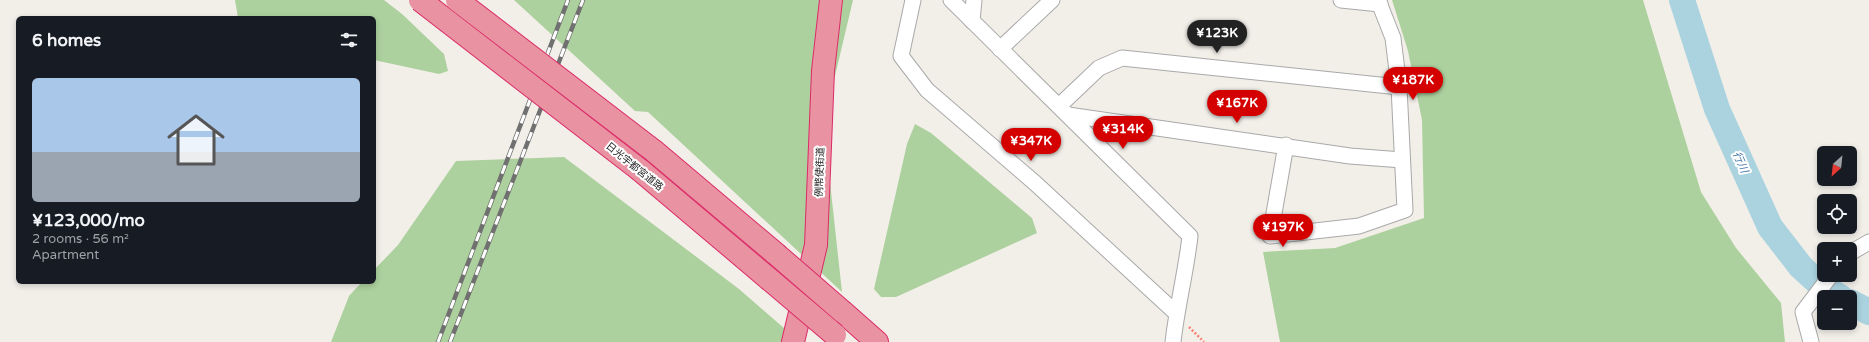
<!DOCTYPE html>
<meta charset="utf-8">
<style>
:root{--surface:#171b24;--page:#242831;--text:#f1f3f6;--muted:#9ea1a6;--accent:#d40000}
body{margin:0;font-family:"Varela Round","Noto Sans JP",sans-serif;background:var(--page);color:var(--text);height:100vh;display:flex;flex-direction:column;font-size:15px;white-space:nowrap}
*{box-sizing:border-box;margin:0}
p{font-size:13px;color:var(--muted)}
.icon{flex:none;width:22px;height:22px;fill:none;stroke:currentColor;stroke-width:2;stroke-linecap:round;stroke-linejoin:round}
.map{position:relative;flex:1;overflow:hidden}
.panel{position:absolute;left:16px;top:16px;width:360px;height:268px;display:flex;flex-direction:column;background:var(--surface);border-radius:6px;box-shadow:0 2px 6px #0003}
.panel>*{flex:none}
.needle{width:26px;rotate:207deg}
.tools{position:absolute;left:1817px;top:146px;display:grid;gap:8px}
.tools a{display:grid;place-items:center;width:40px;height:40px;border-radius:6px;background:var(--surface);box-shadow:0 2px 6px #0003;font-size:20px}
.price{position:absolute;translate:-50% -34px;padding:0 9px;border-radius:14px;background:var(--accent);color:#fff;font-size:13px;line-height:26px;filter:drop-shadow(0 1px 2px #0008)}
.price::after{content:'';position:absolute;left:50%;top:24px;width:12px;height:9px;margin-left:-6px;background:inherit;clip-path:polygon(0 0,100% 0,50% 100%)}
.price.selected{background:#222;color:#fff}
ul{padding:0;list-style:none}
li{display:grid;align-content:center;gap:8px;height:212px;padding:0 16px}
li span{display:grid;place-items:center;height:124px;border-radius:6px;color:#555}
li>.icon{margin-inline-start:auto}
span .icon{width:72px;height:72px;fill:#fffc;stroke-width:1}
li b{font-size:17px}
h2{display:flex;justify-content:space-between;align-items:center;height:48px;padding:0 16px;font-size:17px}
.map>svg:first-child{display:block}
.forest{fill:#add19e}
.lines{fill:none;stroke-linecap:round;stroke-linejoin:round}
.river{stroke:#aad3df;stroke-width:26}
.minor-casing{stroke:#a9a9a9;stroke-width:17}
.highway-casing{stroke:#dc2a67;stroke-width:24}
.path{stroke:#fa8072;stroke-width:2.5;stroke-dasharray:2 2;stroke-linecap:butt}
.minor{stroke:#fff;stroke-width:15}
.highway{stroke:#e892a2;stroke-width:22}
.rail-casing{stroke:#707070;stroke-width:4.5}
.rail{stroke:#fff;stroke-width:3;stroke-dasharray:9;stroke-linecap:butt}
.highway-bridge-casing{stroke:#dc2a67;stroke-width:24;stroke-linecap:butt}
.highway-bridge{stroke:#e892a2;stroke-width:22}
.labels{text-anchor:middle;stroke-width:4;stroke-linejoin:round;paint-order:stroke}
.street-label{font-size:10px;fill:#222;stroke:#fff}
.water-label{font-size:11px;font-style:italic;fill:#4a7aab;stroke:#fff}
</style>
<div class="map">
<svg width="1869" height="342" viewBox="0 0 1869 342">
<rect width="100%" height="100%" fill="#f2efe9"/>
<!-- forest -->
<g class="forest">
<path d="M235 0H384L402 14 444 54 448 71 439 74 374 60V18H238Z"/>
<path d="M514 0H853L830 97 821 100 842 292 648 112 635 111Z"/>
<path d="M1392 0H1643L1701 192 1736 248 1781 303 1785 342H1280L1263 252 1335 248 1424 218 1422 120 1408 51Z"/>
<path d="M915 124 931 133 1032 218 1037 233 896 297H881L874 289 907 144Z"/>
<path d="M564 157 739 289 800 342H331L349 296 362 282H374V270L398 245 456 161Z"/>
</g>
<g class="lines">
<!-- river -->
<g class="river">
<path d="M1682 0 1717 109 1770 227 1801 267 1823 287 1840 297"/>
<path d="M1850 302 1869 312"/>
</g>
<!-- minor casing -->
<g class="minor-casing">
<g id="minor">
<path d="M913 0 901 56 927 90 1035 183 1176 313"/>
<path d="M951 0 1190 236C1186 272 1177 306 1173 342"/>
<path d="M1341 0 1380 4"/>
<path d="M972 21 974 0"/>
<path d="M1000 49 1052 0"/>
<path d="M1059 106 1099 68 1122 58 1399 87"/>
<path d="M1068 115 1350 156 1402 160"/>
<path d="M1286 145 1270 236 1359 226 1405 210 1399 87 1393 38 1378 0"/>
<path d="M1850 253 1869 242"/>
<path d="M1811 342 1803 312 1831 275"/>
</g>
</g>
<!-- highway casing -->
<g class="highway-casing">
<g id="highway">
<path d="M654 151 776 254"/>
<path d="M640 170 769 279"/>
<path d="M843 312 877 342"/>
<path d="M793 342 816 245 823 71 831 0"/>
</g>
</g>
<!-- path -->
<path class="path" d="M1189 327 1204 342"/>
<!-- minor -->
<use href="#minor" class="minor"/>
<!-- highway -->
<use href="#highway" class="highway"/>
<!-- rail casing -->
<g class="rail-casing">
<g id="rail">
<path d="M438 342 568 0"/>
<path d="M450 342 583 0"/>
</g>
</g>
<!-- rail -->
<use href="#rail" class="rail"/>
<!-- highway-bridge casing -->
<g class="highway-bridge-casing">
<g id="highway-bridge">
<path d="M420 0 640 170"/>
<path d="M457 0 654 151"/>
<path d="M776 254 843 312"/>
<path d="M769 279 835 335"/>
</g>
</g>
<!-- highway-bridge -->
<use href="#highway-bridge" class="highway-bridge"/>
</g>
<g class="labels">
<!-- street labels -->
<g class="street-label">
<text transform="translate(635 166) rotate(39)" y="4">日光宇都宮道路</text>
<text transform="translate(819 172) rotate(-88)" y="4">例幣使街道</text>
</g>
<!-- water labels -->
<g class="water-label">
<text transform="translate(1741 162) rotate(66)" y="4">行川</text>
</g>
</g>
</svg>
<div class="tools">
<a><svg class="needle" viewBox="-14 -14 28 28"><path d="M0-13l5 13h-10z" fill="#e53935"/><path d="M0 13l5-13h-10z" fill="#9ea1a6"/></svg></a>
<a><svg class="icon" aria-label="locate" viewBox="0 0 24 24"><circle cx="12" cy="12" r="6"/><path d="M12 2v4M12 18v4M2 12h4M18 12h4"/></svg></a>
<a>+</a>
<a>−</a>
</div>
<b class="price selected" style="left:1217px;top:54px">¥123K</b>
<b class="price" style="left:1413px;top:101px">¥187K</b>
<b class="price" style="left:1237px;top:124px">¥167K</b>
<b class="price" style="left:1123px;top:150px">¥314K</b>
<b class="price" style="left:1031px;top:162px">¥347K</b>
<b class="price" style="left:1283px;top:248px">¥197K</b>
<section class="panel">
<h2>6 homes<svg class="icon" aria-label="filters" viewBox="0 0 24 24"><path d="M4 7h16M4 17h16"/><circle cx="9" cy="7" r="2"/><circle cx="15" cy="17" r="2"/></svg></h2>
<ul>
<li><span style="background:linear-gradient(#a9c7e8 60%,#9aa5b1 0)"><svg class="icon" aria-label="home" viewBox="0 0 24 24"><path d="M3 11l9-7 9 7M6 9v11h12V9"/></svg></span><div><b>¥123,000/mo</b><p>2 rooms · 56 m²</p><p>Apartment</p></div></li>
</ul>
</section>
</div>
